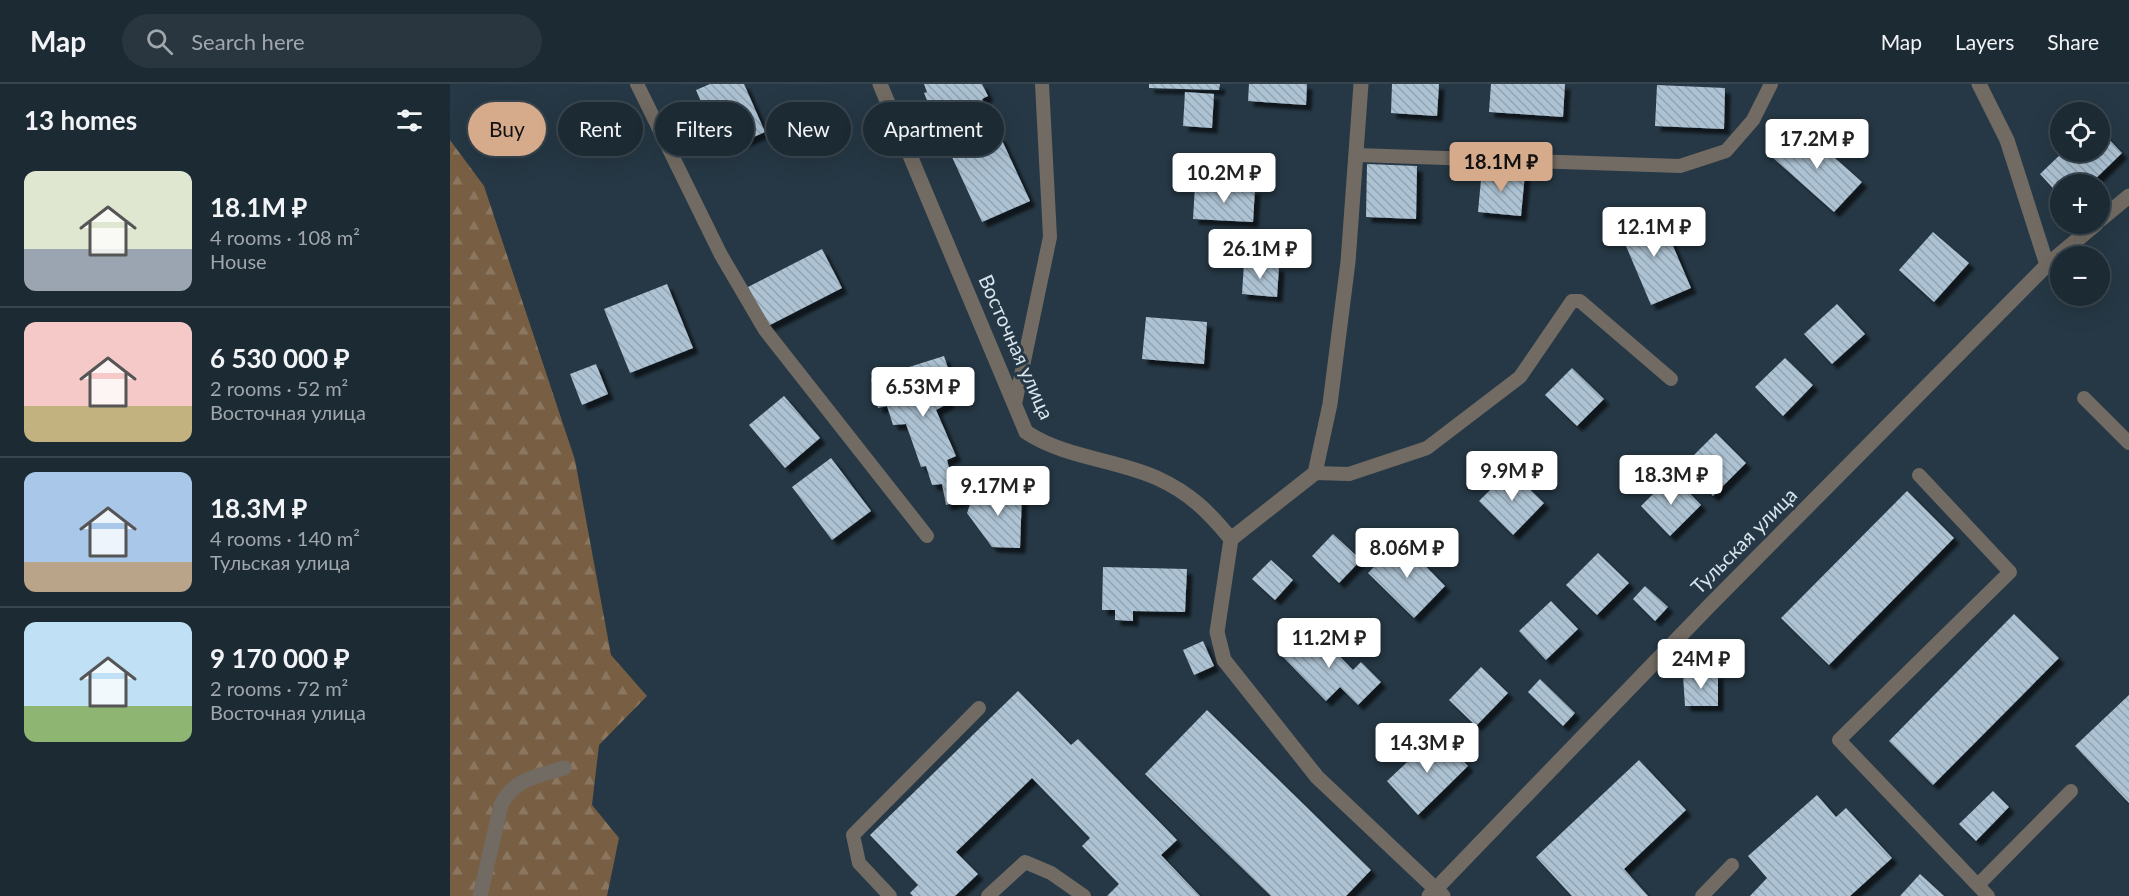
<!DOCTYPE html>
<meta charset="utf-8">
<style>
:root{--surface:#1c2a34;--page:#293640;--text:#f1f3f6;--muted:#a0a7ac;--line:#3a464f;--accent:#d6ab8b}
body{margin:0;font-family:Lato,sans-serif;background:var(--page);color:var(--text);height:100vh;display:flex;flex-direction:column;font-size:22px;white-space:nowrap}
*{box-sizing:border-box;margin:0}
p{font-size:20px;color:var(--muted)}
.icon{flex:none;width:33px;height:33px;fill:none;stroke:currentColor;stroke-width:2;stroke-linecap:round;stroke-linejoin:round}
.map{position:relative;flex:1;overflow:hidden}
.drawer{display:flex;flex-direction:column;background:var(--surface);width:450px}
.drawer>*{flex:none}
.top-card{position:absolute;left:18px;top:18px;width:570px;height:54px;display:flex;gap:12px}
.fabs{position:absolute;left:1600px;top:18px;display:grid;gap:12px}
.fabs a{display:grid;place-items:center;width:60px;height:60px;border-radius:50%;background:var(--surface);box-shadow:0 6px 24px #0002,0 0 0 2px var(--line);font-size:30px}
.price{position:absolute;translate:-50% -51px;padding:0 14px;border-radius:6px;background:#fff;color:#222;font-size:20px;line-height:39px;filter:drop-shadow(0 2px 3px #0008)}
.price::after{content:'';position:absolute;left:50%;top:36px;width:18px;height:14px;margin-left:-9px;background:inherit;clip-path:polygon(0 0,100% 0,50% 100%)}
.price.selected{background:var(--accent);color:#111}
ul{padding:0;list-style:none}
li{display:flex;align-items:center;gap:18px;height:150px;padding:0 24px}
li+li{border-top:2px solid var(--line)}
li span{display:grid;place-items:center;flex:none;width:168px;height:120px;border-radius:12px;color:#555}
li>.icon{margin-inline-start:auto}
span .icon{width:72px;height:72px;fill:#fffc;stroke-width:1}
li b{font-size:26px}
h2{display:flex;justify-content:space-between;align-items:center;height:72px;padding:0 24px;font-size:26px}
.chip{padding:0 21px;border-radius:27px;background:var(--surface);box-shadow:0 6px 24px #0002,0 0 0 2px var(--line);font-size:21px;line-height:54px}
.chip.selected{background:var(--accent);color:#111}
header{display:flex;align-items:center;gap:36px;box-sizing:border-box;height:84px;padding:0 30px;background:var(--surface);border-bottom:2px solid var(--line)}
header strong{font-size:28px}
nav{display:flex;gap:33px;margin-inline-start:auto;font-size:21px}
.search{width:420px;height:54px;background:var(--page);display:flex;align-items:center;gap:15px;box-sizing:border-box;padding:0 21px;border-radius:33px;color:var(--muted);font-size:22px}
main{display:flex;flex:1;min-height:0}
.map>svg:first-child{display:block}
.forest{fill:url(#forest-firs)}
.building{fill:url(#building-back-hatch);filter:url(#shadow)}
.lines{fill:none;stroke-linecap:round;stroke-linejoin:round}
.lane{stroke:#726b63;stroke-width:14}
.street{stroke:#726b63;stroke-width:15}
.labels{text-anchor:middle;stroke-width:6;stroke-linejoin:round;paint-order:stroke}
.street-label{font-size:20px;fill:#d9e5ed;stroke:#263845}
</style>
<header>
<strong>Map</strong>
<div class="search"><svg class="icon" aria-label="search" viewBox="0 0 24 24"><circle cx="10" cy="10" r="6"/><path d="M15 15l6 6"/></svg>Search here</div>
<nav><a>Map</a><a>Layers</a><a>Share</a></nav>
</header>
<main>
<section class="drawer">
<h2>13 homes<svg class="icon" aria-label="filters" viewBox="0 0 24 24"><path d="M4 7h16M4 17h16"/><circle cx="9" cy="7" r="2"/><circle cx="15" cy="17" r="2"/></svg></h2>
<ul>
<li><span style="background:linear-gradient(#dfe7d0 65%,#9aa5b1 0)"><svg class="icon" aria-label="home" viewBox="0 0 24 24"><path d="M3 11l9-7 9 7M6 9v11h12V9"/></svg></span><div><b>18.1M ₽</b><p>4 rooms · 108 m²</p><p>House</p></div></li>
<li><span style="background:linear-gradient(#f6c9c9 70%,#c2b280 0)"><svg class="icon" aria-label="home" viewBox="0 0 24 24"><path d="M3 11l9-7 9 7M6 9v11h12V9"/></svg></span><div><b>6 530 000 ₽</b><p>2 rooms · 52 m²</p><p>Восточная улица</p></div></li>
<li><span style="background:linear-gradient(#a9c7e8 75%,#b9a48a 0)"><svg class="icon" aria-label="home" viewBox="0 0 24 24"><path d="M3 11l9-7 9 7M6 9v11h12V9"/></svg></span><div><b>18.3M ₽</b><p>4 rooms · 140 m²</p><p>Тульская улица</p></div></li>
<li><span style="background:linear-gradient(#bfe0f5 70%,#8fb573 0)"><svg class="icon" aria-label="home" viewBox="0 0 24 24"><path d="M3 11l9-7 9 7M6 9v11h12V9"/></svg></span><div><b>9 170 000 ₽</b><p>2 rooms · 72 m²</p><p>Восточная улица</p></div></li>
</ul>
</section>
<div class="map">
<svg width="1679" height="812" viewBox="0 0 1679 812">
<defs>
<pattern id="forest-firs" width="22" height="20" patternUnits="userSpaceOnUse" patternTransform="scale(1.5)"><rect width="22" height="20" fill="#785f44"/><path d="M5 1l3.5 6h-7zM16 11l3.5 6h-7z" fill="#8b765f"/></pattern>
<pattern id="building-back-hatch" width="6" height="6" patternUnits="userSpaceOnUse" patternTransform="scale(1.5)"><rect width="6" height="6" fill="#adc3d4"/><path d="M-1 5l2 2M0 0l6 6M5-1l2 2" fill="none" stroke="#92a4b1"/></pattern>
<filter id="shadow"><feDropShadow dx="5.5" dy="5.5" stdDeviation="1.5" flood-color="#0009"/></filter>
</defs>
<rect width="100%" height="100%" fill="#263845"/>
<!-- forest -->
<path class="forest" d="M0 56 34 102 125 376 161 571 197 612 149 661 142 721 169 754 157 812H0Z"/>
<!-- building -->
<g class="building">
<path d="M260 0H294L315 48 272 67 246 6Z"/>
<path d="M474 0H532L538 12 532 15 536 24 528 27 531 36 498 48 488 33 485 35 474 9 477 8Z"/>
<path d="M699 0H770L769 6 699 4Z"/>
<path d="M799 0H857L856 21 798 17Z"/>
<path d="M942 0H989L987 32 941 29Z"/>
<path d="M1041 0H1115L1113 33 1039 28Z"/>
<path d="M1207 1 1275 4 1274 45 1205 42Z"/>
<path d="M735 8 764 10 762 44 733 42Z"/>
<path d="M1626 21 1633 28H1619Z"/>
<path d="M1611 36V62L1598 48Z"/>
<path d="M1350 43 1412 98 1384 128 1322 73Z"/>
<path d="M1650 46 1672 69 1640 100H1611V113L1590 90 1613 68H1650Z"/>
<path d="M550 52 580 117 532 138 502 73Z"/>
<path d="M917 80 967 82 966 135 916 133Z"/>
<path d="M1032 85 1075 89 1071 132 1028 128Z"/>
<path d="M745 102 805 105 803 138 743 135Z"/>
<path d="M1208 127 1241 204 1201 221 1168 143Z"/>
<path d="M1483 148 1519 179 1484 218 1449 186Z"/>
<path d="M372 165 392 204 318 242 298 203Z"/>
<path d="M794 179 829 182 827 213 792 210Z"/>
<path d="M217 200 243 264 180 289 154 225Z"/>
<path d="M1387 220 1415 250 1382 280 1354 250Z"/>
<path d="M696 233 757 238 754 280 692 275Z"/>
<path d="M494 272 502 296 491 302 499 319 486 326 506 372 497 376 502 395 510 393 517 415 496 421 492 400 482 401 476 382 471 383 456 340 443 341 437 322 428 324 421 295Z"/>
<path d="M1335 274 1363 301 1333 332 1305 303Z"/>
<path d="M146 280 158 310 132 321 120 290Z"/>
<path d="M1122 284 1154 315 1127 342 1095 311Z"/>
<path d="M334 312 370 354 335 384 299 341Z"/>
<path d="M1266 349 1296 379 1263 412 1233 382Z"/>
<path d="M381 374 421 427 382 456 342 403Z"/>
<path d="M1060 386 1094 419 1063 451 1029 417Z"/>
<path d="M1222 391 1251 421 1220 452 1191 422Z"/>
<path d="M525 407 572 409 570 464 542 463 517 429Z"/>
<path d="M1457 407 1504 454 1379 581 1331 534Z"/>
<path d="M883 450 911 476 889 499 862 472Z"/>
<path d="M925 456 934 464 921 478 912 469Z"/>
<path d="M950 456 995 502 964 534 918 489Z"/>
<path d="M1148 469 1179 499 1147 531 1116 501Z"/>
<path d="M821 476 843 496 825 516 802 495Z"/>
<path d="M653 483 737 485 735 528 683 527V537L665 536V526H652Z"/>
<path d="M1195 502 1218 523 1205 537 1183 515Z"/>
<path d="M1101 517 1128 545 1096 576 1069 547Z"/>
<path d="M1564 530 1609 574 1483 701 1439 657Z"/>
<path d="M860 542 903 586 911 578 931 598 908 621 890 603 876 617 832 572Z"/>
<path d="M753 557 764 582 744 591 733 566Z"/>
<path d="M1031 583 1058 609 1026 642 999 616Z"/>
<path d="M1268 589V622H1235L1233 591Z"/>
<path d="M1090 595 1125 629 1113 642 1078 608Z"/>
<path d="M568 607 621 661 628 655 727 756 711 771 750 812H657L669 800 632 762 640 754 582 694 506 768 528 790 505 812H463L460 809 468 801 420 751Z"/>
<path d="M1679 611V719L1625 662Z"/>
<path d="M757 626 921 786 896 812H821L695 690Z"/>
<path d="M987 650 1018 682 968 731 937 697Z"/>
<path d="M1189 676 1236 726 1174 785 1198 812H1122L1086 773Z"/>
<path d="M1543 707 1559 723 1526 757 1509 740Z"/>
<path d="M1367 711 1386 733 1396 724 1442 774 1400 812H1300L1317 794 1298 772Z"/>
<path d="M1470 790 1494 812H1450Z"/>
</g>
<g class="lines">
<!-- lane -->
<g class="lane">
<path d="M187 0 271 171 315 246 477 452"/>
<path d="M907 71 1230 82 1276 67 1303 36 1321 0"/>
<path d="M1634 314 1679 359"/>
<path d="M565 320 600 153 592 0"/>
<path d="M865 389 899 390 977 364 1070 293 1122 217H1130L1221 295"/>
<path d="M1469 391 1560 488 1389 656 1538 812"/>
<path d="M1528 801 1621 707"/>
<path d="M440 812 409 779 403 751 529 624"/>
<path d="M538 812 575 778 601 789 634 812"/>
<path d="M1252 812 1282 781"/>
</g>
<!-- street -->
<g class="street">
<path d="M430 0 576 348C615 374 665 375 707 394 740 409 759 428 781 455L767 548 774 576 867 693 993 812"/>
<path d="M1529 0 1557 56 1597 181"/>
<path d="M1650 136 1679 112"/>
<path d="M781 455 865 389 880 320 898 178 911 0"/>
<path d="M30 812 51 721C63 695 88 692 114 684"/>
<path d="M979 812 1261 520 1597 181 1646 140"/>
</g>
</g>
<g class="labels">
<!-- street labels -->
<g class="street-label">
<text transform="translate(566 263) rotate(66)" y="7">Восточная улица</text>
<text transform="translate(1294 457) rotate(-45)" y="7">Тульская улица</text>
</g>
</g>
</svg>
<div class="fabs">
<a><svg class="icon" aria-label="locate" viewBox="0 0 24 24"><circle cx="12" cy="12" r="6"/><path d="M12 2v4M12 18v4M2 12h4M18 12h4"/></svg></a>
<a>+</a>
<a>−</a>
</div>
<b class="price" style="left:1367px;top:86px">17.2M ₽</b>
<b class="price selected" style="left:1051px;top:109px">18.1M ₽</b>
<b class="price" style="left:774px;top:120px">10.2M ₽</b>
<b class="price" style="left:1204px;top:174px">12.1M ₽</b>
<b class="price" style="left:810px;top:196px">26.1M ₽</b>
<b class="price" style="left:473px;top:334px">6.53M ₽</b>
<b class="price" style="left:1062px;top:418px">9.9M ₽</b>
<b class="price" style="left:1221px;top:422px">18.3M ₽</b>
<b class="price" style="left:548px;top:433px">9.17M ₽</b>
<b class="price" style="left:957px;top:495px">8.06M ₽</b>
<b class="price" style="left:879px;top:585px">11.2M ₽</b>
<b class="price" style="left:1251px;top:606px">24M ₽</b>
<b class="price" style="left:977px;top:690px">14.3M ₽</b>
<div class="top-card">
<a class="chip selected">Buy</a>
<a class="chip">Rent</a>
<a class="chip">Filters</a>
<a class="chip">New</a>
<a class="chip">Apartment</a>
</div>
</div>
</main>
